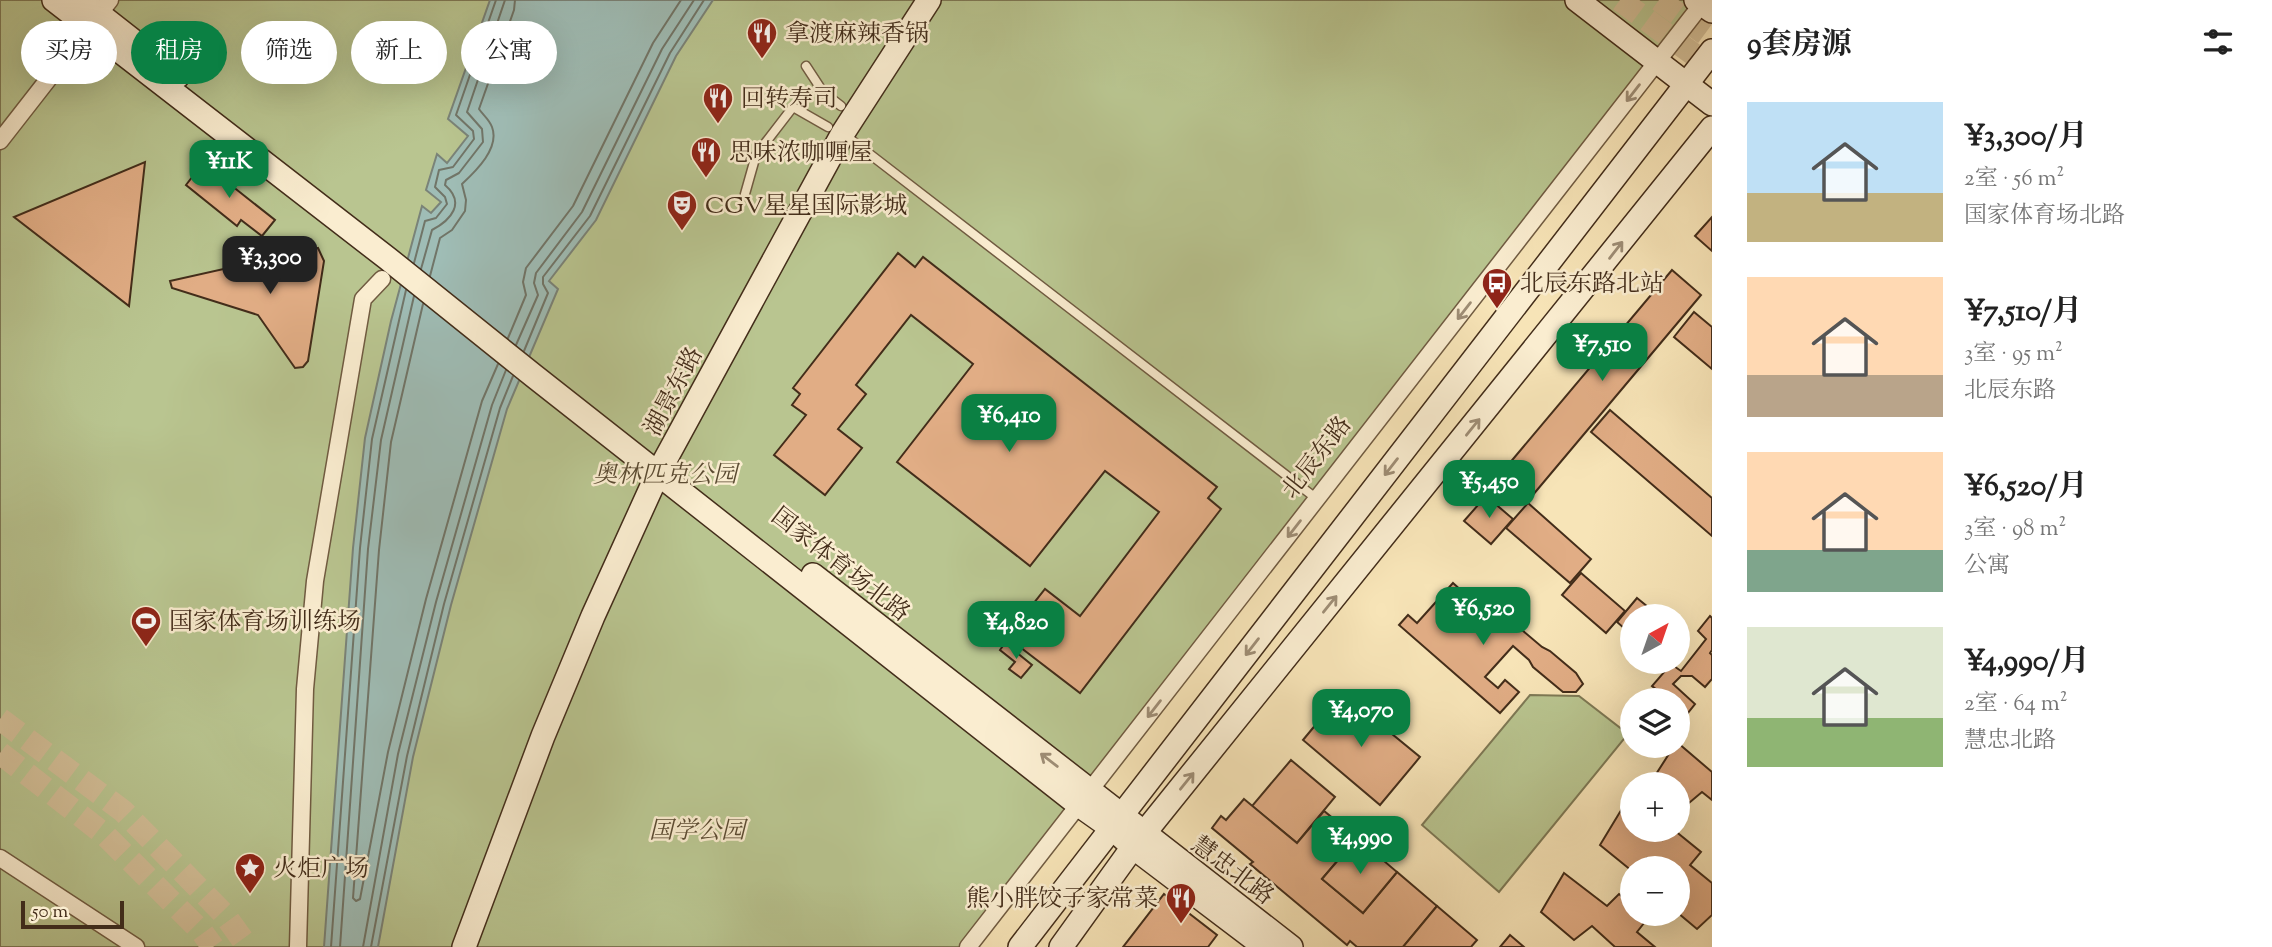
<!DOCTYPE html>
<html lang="zh">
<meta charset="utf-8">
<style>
:root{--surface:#fff;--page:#f6f6f6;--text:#222;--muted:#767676;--accent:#0b8043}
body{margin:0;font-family:"Sorts Mill Goudy","Noto Serif SC",serif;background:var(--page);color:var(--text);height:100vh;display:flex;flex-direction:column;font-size:26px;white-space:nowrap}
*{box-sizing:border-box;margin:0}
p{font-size:23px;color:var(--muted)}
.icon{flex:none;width:38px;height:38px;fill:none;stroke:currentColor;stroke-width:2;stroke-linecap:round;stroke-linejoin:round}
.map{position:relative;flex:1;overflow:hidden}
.details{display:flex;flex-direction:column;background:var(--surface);width:560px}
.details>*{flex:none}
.hud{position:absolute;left:21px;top:21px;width:665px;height:63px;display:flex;gap:14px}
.needle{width:46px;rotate:40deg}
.fabs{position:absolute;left:1620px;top:604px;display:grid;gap:14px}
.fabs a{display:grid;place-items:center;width:70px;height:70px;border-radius:50%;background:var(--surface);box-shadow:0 7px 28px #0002;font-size:35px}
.scale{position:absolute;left:21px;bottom:18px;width:103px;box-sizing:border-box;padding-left:7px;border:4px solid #432d1a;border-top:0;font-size:19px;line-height:24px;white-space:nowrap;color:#432d1a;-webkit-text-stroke:5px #faedd0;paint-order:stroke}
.price{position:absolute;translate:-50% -60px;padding:0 16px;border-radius:14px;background:var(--accent);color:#fff;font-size:23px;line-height:46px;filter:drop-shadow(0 2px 4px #0008)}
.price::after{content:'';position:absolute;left:50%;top:42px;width:21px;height:16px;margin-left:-10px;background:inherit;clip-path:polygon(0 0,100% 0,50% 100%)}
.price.active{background:#222;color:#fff}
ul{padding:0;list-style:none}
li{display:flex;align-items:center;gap:21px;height:175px;padding:0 35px}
li span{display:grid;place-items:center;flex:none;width:196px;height:140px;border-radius:0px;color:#555}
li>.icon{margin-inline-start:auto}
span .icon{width:84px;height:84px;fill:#fffc;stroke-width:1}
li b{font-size:30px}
h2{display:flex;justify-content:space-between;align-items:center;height:84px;padding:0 35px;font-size:30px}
.pill{padding:0 24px;border-radius:32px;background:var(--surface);box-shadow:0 7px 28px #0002;font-size:24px;line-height:63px}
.pill.active{background:var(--accent);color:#fff}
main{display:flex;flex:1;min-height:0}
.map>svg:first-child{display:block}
.green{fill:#b9c590;stroke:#7e7955;stroke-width:2}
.water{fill:#9fbdb6;stroke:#7a8378;stroke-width:2}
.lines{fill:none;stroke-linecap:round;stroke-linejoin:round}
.shore{stroke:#717568;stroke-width:2}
.building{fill:#e1ad85;stroke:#432d1a;stroke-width:2}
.secondary-tunnel{stroke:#d3bf98;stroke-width:23;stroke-dasharray:23 11;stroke-linecap:butt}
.lane-casing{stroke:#705b41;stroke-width:11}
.street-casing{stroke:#705b41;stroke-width:19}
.secondary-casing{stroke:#432d1a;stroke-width:26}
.lane{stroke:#faedd0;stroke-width:8}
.street{stroke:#faedd0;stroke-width:16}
.secondary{stroke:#faedd0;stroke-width:23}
.oneway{stroke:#9e8d75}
.labels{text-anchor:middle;stroke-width:5;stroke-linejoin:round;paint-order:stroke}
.poi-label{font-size:24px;fill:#432d1a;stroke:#faedd0;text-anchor:start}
.street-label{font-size:24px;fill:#432d1a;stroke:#faedd0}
.park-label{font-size:24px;font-style:italic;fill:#5b4b32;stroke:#faedd0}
</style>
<main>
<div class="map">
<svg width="1712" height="947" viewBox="0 0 1712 947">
<rect width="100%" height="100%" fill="#f7e4b7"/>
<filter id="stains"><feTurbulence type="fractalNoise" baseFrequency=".00286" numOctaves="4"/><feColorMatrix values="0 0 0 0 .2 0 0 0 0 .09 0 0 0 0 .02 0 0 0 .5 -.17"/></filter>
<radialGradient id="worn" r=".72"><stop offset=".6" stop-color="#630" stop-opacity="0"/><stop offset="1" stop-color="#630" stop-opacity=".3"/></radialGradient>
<!-- green -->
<g class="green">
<path d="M0 0H1699L963 947H0Z"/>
<path d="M1530 695 1579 696 1628 734 1499 892 1422 825Z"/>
</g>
<!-- water -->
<path class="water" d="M490 0H713L676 56 596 220 549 281 558 289 507 409 451 605 413 757 378 947H324L353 548 365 438 391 321 422 206 431 213 441 202 426 190 437 154 447 163 468 136 448 119Z"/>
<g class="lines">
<!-- shore -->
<g class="shore">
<path d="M414 263 425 221 436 218 447 204 445 197 435 187 439 170 453 167 474 139 473 131 456 115 496 0"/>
<path d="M421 269 432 230C451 220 466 203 445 185L446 180 459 173 483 142 482 129 467 112 505 0"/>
<path d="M430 276 440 238 452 230 465 211 466 200 462 184C476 171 500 148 492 127 489 119 483 115 479 109L514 10 515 0"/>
<path d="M423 304 391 442 379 550 353 898 356 901 360 899 388 752 426 599 482 401 498 364"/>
<path d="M508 338 526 295 523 282 526 268 573 206 653 43 681 0"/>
<path d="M516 345 538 295 534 283 536 273 582 212 662 49 694 0"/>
<path d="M524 351 548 293 543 284V277L590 216 670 53 704 0"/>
<path d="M331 947 360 548 372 439 406 290"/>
<path d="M340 947 368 549 381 440 414 296"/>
<path d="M363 947 398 754 436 602 492 405 506 370"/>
<path d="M371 947 407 756 444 604 500 408 513 376"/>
</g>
</g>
<!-- building -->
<g class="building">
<path d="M145 162 129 306 14 217Z"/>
<path d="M203 163 275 220 262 236 241 220 237 226 186 185Z"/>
<path d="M1712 217V251L1695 236Z"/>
<path d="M318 248 324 261 308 361 303 367 295 368 258 315 172 288 170 281Z"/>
<path d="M898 253 915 267 923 257 1217 487 1208 498 1221 509 1080 693 1007 637 1045 589 1080 616 1159 512 1105 471 1030 566 897 462 973 364 911 315 856 385 866 394 838 429 862 448 825 495 774 455 806 415 792 405 800 394 793 388Z"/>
<path d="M1672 270 1701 295 1532 496 1503 471Z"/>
<path d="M1694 312 1712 327V369L1674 337Z"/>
<path d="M1610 410 1712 498V536L1591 432Z"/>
<path d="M1486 496 1513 519 1491 544 1464 521Z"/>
<path d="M1528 503 1591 559 1570 583 1506 528Z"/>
<path d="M1581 573 1625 611 1606 633 1562 595Z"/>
<path d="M1453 583 1495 621 1502 613 1542 647 1550 651 1576 673 1583 684 1576 692H1563L1533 667 1529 660 1513 646 1485 677 1498 688 1505 680 1519 692 1500 713 1399 625 1408 615 1417 623Z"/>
<path d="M1637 598 1659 616H1633V636L1617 622Z"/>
<path d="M1710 616 1712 618V650L1710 653 1712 655V679L1705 687 1692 676H1681L1673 684 1695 704 1687 714 1678 707V700H1670L1652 686 1671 664 1681 671 1706 639 1698 631Z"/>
<path d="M1005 643 1032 665 1021 678 1009 669 1015 662 1000 650Z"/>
<path d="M1342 693 1420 757 1380 805 1303 740Z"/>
<path d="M1678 743 1712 772V800L1702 792 1683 808 1678 804V784H1654L1651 782 1674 746H1678Z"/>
<path d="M1291 760 1335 797 1297 843 1252 806Z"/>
<path d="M1244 799 1297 843 1324 811 1357 838 1322 879 1363 913 1397 872 1437 906 1403 947H1357L1350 941 1347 945 1250 864 1253 862 1212 828 1221 816 1226 820Z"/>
<path d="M1623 807 1633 816V830H1649L1662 840 1670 830H1674L1701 852 1690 865 1712 883V915L1697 929 1678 913V868H1659L1647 858 1632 871 1600 845Z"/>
<path d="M1357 838 1397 872 1363 913 1322 879Z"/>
<path d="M1564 873 1607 906 1619 894 1633 905V914H1643L1648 918 1637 932 1655 947H1615L1592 926 1574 940 1541 912Z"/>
<path d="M1164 894 1217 935 1208 947H1123Z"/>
<path d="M1437 906 1477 940 1471 947H1403Z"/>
<path d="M1510 935 1524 947H1500Z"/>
</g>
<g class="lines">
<!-- secondary-tunnel -->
<g class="secondary-tunnel">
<path d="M1620 0 1712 68"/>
<path d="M1659 0 1712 39"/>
<path d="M0 719 123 811 224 914 248 947"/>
<path d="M0 753 104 834 202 932 213 947"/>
</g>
<!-- lane casing -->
<g class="lane-casing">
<g id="lane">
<path d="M806 66 823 92 841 106"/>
<path d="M845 135 1317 499"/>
<path d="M745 194 756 155 793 107 828 127"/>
</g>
</g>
<!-- street casing -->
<g class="street-casing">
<g id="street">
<path d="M0 141 110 0"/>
<path d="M0 858 136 947"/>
<path d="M298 947 305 689 315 581 363 299 382 279"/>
<path d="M968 947 1705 0"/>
</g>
</g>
<!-- secondary casing -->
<g class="secondary-casing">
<g id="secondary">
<path d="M54 0 387 258 534 376 1079 805 1113 829 1133 847 1265 947"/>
<path d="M81 0 178 76"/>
<path d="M1577 0 1712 104"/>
<path d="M1696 0 1712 11"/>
<path d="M813 575 1291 947"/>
<path d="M464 947 543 736 593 616 658 473 843 133 929 0"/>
<path d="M1020 947 1712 51"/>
<path d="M1061 947 1133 847 1712 128"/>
</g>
</g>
<!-- lane -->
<use href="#lane" class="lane"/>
<!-- street -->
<use href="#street" class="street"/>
<!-- secondary -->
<use href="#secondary" class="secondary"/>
</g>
<!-- one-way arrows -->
<defs><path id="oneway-shaft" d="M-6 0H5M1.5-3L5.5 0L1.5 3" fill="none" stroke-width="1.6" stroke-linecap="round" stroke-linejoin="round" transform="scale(1.75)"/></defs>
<g class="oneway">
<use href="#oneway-shaft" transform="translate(1633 93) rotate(128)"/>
<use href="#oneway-shaft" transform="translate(1616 250) rotate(-52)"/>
<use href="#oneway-shaft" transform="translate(1464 311) rotate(128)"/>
<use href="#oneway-shaft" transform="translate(1473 427) rotate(-51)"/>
<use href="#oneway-shaft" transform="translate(1391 467) rotate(128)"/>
<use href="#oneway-shaft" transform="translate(1294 529) rotate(128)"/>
<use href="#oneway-shaft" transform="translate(1330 604) rotate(-51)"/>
<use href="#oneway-shaft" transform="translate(1252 647) rotate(128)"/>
<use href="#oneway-shaft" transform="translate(1154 709) rotate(128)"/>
<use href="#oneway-shaft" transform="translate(1049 760) rotate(-142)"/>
<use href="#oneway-shaft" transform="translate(1187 781) rotate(-51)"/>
</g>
<!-- icons -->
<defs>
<g id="restaurant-pin" transform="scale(1.575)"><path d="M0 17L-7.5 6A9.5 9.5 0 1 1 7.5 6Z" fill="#8f2418" stroke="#faedd0"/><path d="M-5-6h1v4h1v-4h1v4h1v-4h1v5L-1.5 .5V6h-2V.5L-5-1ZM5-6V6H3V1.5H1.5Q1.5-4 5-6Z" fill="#fff"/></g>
<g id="theatre-pin" transform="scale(1.575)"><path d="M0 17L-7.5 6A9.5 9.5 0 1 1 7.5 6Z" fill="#8f2418" stroke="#faedd0"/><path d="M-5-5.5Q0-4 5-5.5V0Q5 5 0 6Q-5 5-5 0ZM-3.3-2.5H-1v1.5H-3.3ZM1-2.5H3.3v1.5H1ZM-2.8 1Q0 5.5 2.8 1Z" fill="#fff"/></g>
<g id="bus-pin" transform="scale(1.575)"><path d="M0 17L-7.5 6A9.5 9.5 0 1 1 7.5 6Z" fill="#8f2418" stroke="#faedd0"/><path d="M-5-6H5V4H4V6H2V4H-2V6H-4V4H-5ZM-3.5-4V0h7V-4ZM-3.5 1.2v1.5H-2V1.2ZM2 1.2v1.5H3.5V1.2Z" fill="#fff"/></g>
<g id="stadium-pin" transform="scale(1.575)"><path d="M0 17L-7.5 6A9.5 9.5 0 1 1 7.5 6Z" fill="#8f2418" stroke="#faedd0"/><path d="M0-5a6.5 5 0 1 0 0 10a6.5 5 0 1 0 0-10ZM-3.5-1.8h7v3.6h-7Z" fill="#fff"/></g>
<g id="sight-pin" transform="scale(1.575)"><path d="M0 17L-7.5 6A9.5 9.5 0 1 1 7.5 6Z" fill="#8f2418" stroke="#faedd0"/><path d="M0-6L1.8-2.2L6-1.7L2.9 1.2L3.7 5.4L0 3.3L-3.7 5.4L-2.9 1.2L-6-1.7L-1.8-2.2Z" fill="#fff"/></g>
</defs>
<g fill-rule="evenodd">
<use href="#restaurant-pin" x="762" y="33"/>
<use href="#restaurant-pin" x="718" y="98"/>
<use href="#restaurant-pin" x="706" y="152"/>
<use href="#theatre-pin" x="682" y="205"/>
<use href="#bus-pin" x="1497" y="283"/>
<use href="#stadium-pin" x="146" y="621"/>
<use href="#sight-pin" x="250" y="868"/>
<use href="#restaurant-pin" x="1181" y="898"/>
</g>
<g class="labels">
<!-- poi labels -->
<g class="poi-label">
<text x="785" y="41">拿渡麻辣香锅</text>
<text x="741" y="106">回转寿司</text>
<text x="729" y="160">思味浓咖喱屋</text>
<text x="705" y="213">CGV星星国际影城</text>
<text x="1520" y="291">北辰东路北站</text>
<text x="169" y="629">国家体育场训练场</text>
<text x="273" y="876">火炬广场</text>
<text x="1158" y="906" text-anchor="end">熊小胖饺子家常菜</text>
</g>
<!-- street labels -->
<g class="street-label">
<text transform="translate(673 391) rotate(-62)" y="8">湖景东路</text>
<text transform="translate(1316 457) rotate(-52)" y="8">北辰东路</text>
<text transform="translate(841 564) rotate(38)" y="8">国家体育场北路</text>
<text transform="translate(1233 870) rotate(37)" y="8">慧忠北路</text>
</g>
<!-- park labels -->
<g class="park-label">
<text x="665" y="482">奥林匹克公园</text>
<text x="697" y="838">国学公园</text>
</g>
</g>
<rect width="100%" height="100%" filter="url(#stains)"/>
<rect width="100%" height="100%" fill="url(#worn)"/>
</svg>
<div class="fabs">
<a><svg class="needle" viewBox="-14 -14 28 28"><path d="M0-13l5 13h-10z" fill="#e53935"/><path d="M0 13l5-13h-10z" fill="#767676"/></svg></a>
<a><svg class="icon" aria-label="layers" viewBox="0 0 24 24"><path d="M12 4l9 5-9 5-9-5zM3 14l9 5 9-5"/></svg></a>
<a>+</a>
<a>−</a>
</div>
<div class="scale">50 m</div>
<b class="price" style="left:229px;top:200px">¥11K</b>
<b class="price active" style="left:270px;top:296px">¥3,300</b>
<b class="price" style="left:1602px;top:383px">¥7,510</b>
<b class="price" style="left:1009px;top:454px">¥6,410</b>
<b class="price" style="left:1489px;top:520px">¥5,450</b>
<b class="price" style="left:1483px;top:647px">¥6,520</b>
<b class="price" style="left:1016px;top:661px">¥4,820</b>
<b class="price" style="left:1361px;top:749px">¥4,070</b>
<b class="price" style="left:1360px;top:876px">¥4,990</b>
<div class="hud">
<a class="pill">买房</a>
<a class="pill active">租房</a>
<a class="pill">筛选</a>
<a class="pill">新上</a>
<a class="pill">公寓</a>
</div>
</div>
<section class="details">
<h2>9套房源<svg class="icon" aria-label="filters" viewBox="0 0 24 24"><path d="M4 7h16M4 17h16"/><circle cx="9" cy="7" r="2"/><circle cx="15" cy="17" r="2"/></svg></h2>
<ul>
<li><span style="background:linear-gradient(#bfe0f5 65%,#c2b280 0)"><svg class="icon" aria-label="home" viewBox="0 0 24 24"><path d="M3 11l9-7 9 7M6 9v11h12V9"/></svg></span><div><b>¥3,300/月</b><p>2室 · 56 m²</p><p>国家体育场北路</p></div></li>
<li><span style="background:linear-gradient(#ffd9b3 70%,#b9a48a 0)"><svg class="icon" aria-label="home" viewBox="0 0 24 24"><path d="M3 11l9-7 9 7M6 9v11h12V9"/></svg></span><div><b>¥7,510/月</b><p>3室 · 95 m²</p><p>北辰东路</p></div></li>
<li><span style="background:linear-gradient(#ffd9b3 70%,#7fa58c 0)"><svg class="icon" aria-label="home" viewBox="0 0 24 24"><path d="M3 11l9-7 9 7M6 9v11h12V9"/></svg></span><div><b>¥6,520/月</b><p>3室 · 98 m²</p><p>公寓</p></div></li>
<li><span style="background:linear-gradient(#dfe7d0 65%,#8fb573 0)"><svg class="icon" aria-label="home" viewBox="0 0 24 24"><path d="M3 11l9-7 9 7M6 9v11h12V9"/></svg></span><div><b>¥4,990/月</b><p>2室 · 64 m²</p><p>慧忠北路</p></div></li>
</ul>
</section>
</main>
